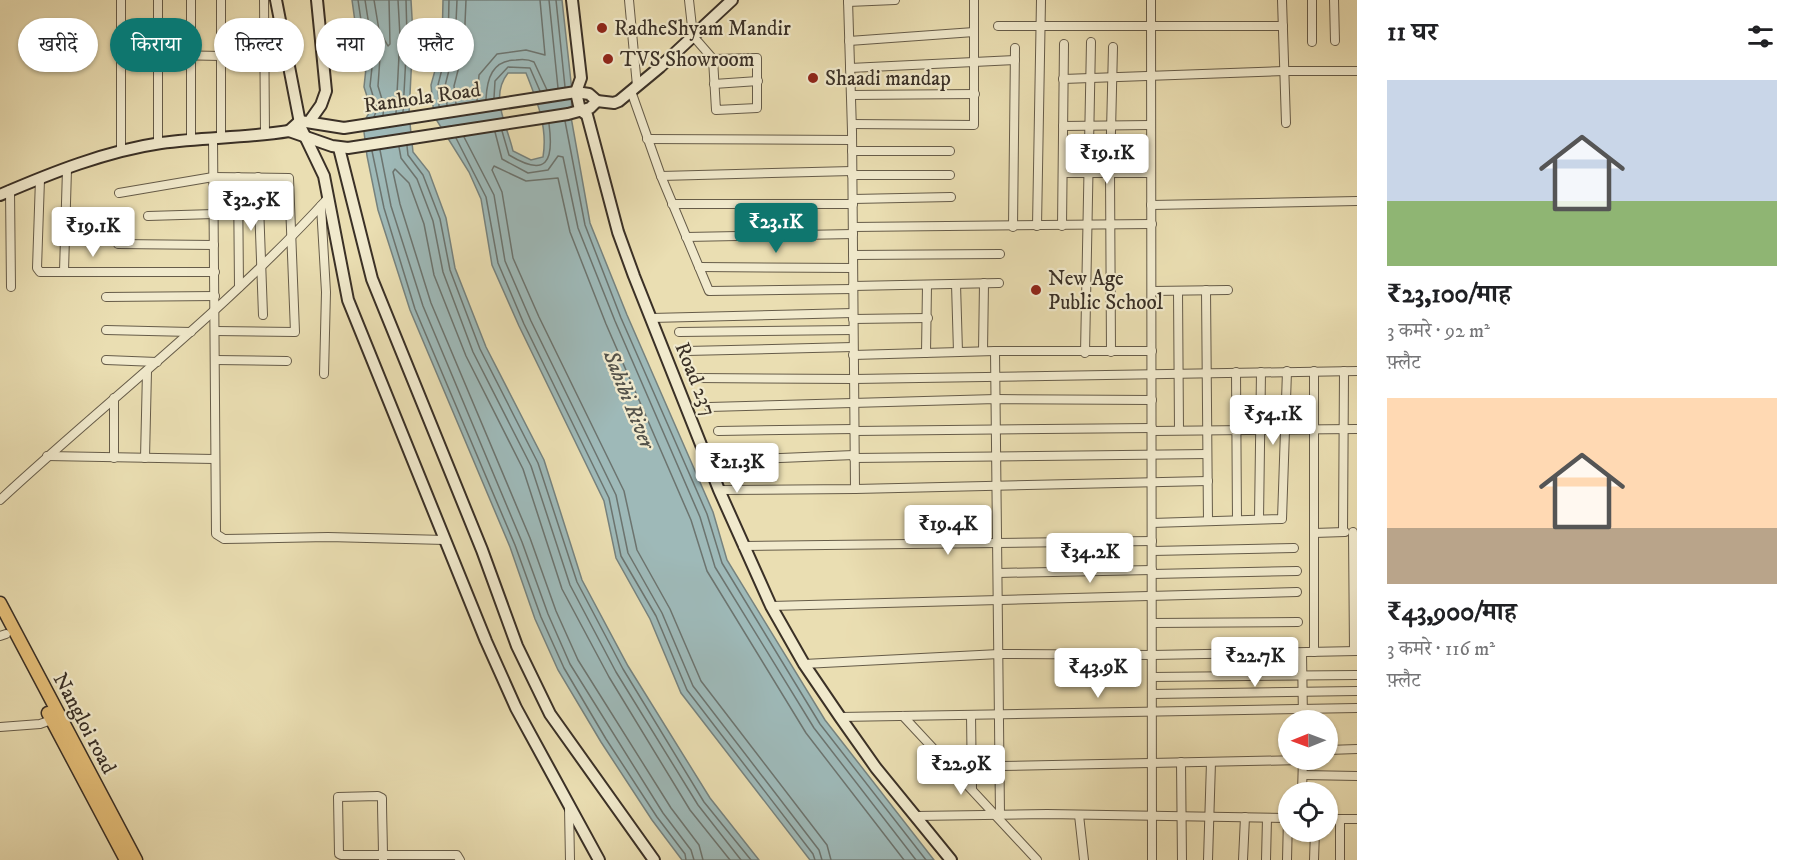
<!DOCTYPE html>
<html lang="hi">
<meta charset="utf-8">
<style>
:root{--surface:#fff;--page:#f2f2f2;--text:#202124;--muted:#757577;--accent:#0f766e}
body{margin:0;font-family:"IM FELL DW Pica","Noto Serif Devanagari",serif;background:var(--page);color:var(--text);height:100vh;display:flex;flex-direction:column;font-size:22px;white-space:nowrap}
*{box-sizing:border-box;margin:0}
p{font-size:20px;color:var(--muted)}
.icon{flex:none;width:33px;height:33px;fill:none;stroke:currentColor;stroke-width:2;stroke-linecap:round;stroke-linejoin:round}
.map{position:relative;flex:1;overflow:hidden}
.drawer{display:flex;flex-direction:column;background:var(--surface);width:450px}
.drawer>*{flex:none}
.top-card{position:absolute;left:18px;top:18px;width:570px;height:54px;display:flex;gap:12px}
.needle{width:39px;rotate:269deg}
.tools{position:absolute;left:1278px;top:710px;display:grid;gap:12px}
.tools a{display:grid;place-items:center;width:60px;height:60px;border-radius:50%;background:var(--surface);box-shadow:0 2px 4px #0004;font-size:30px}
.price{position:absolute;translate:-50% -51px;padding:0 14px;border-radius:6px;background:#fff;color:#222;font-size:20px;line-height:39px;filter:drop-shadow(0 2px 3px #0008)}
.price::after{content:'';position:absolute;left:50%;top:36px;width:18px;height:14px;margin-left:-9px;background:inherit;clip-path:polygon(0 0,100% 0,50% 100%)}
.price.current{background:var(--accent);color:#fff}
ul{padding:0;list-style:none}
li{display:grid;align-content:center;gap:12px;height:318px;padding:0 30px}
li span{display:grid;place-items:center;height:186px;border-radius:0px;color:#555}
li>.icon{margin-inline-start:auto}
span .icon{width:108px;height:108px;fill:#fffc;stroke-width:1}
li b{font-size:26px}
h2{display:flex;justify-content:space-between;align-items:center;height:72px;padding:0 30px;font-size:26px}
.pill{padding:0 21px;border-radius:27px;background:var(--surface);box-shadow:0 2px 4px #0004;font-size:21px;line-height:54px}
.pill.current{background:var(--accent);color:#fff}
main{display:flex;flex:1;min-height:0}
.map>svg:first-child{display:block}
.water{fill:#9eb9b8;stroke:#76827e;stroke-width:1.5;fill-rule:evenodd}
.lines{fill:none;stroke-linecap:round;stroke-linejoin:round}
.shore{stroke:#6c746f;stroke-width:1.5}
.street-casing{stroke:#665c49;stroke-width:10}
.secondary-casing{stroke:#3a3026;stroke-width:14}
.primary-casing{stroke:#3a3026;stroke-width:15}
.street{stroke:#f1eacd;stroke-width:8}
.secondary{stroke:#f1eacd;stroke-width:10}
.primary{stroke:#e5bf79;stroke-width:12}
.poi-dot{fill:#8f2418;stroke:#f1eacd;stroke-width:2}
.labels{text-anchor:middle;stroke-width:4.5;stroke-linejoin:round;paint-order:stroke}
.poi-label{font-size:21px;fill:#3a3026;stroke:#f1eacd;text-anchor:start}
.street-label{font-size:21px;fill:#3a3026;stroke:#f1eacd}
.water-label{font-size:22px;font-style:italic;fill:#53524a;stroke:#f1eacd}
</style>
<main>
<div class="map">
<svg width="1357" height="860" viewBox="0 0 1357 860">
<rect width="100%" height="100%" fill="#eadeb2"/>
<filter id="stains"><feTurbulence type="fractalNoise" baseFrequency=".00333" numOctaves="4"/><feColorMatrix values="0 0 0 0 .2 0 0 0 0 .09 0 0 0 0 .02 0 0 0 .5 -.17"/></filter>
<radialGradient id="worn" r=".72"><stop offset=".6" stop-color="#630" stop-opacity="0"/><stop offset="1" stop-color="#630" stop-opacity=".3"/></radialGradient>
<!-- water -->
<g class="water">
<path d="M352 0H411L413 35 409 114 413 152 429 172 446 218 455 268 486 347 544 460 582 580 628 666 710 798 759 860H682L652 820 601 742 558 670 535 619 510 547 410 310 378 210 367 156 363 124 371 109 364 87 367 59 357 36Z"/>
<path d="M443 0H562L572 91 571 117 590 223 627 315 713 512 727 560 825 720 934 860H810L681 693 650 619 616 558 604 501 519 326 492 265 481 199 469 172 434 116 431 85 442 45ZM508 73H526C537 101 548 127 543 157L531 160 513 151C507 124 489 97 508 73Z"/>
</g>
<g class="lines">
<!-- shore -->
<g class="shore">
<path d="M358 0 363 34 373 58 370 86 377 109 374 117"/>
<path d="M365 0 370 32 380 57 378 86 384 106 383 115"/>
<path d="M374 0 379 30 388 46 390 44 389 0"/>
<path d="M549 0 558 88"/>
<path d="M556 0 565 87"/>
<path d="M494 98 495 81 508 67 530 68 540 91"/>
<path d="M486 99C487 79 492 60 516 60 523 59 528 59 534 62L547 90"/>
<path d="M477 101 479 75 497 54 526 50 545 55 540 0"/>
<path d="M456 104 454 86 464 47 466 0"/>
<path d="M447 105 445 86 455 46 457 0"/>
<path d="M439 106 438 85 448 45 449 0"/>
<path d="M403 112 407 36 406 0"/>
<path d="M396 113 400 36 398 0"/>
<path d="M565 121 585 225 621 318 707 514 722 563 820 724 926 860"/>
<path d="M502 131 509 155C547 178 554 161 549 124"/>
<path d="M495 132 502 159 528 173 548 170 558 156 563 157 578 228 615 321 700 517 715 567 814 728 916 860"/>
<path d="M464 137 494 195 505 261 531 321 616 495 628 553 662 613 693 686 819 850 822 860"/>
<path d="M456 138 486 197 498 263 524 324 609 498 621 556 656 616 687 690 813 854 815 860"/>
<path d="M407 146 408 155 423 175 440 219 450 270 480 349 538 463 577 582 623 669 704 802 751 860"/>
<path d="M399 147 401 158 417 179 433 221 443 272 473 352 531 466 570 585 616 672 698 805 741 860"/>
<path d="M380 150 391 206 423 306 522 542 548 614 570 664 663 813 691 850 694 860"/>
<path d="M372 151 384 208 415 309 515 545 541 617 564 668 606 739 657 817 685 854 686 860"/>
<path d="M703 860 699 845 671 808 578 660 556 611 530 538 431 303 400 204 393 172 395 169 409 183 424 224 434 275 466 356 523 469 562 589 609 677 690 810 730 860"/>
<path d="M831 860 827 845 701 681 670 609 637 550 624 491 539 317 513 258 502 192 492 170 494 166 526 181 558 178 570 232 606 324 691 520 707 571 806 733 904 860"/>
</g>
<!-- street casing -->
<g class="street-casing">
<g id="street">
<path d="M158 0V143"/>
<path d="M221 0V137"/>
<path d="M264 0 265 135"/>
<path d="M629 0 637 86"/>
<path d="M689 0 693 36 713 59 716 110 757 108V58L713 59"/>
<path d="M1151 0 1152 860"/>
<path d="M1282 0 1286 123"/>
<path d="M1334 0 1335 41"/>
<path d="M848 2 895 0"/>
<path d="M998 26H1283"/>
<path d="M849 41 974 32"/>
<path d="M1312 42V0"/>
<path d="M121 54 221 56"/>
<path d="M850 68 1015 60"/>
<path d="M1063 79 1284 71H1357"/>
<path d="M714 84 758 81"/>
<path d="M631 91 661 176 709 291 853 289"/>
<path d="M851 95 975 94"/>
<path d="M852 124 974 125V0"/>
<path d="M1063 126 1151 125"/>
<path d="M213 138 216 534 224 539 328 537 445 540"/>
<path d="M191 139V0"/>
<path d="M647 139 852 140"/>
<path d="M121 151V0"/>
<path d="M852 151H950"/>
<path d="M1063 173H1151"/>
<path d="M852 175H950"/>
<path d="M661 176 852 171"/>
<path d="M238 177 239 287"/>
<path d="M258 177 263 315"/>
<path d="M40 179 37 268 40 272H215"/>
<path d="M10 190 11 287"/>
<path d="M119 193 213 177 289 178 295 332 215 331"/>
<path d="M853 199 951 197"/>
<path d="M672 204H853"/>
<path d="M1151 205 1357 201"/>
<path d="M321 206 326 292 324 374"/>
<path d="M148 216 214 214"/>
<path d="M1037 226 1041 0"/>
<path d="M1062 226 1064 44"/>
<path d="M853 227 1152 224"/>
<path d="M1013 227 1015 48"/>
<path d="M686 237 853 234"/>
<path d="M118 244 214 245"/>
<path d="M853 255 1000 254"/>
<path d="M699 267 853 268"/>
<path d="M64 271 67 169"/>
<path d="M956 284 958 352"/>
<path d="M853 286 999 283"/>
<path d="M1206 290 1208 521"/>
<path d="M1152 291 1228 290"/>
<path d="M1178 291 1179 430"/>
<path d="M106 297 215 296"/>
<path d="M651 318 853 313"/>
<path d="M853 319 928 318"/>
<path d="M106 330 191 332"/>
<path d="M679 332 853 330"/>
<path d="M686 351 853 347"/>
<path d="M983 351 984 283"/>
<path d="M995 351 1000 815"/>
<path d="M1111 352 1110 173 1113 47"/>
<path d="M926 353 927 285"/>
<path d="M1085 353 1091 42"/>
<path d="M853 355 995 351H1152"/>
<path d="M106 360 157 362"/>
<path d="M215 360 287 361"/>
<path d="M1314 371V652"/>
<path d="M1236 372 1237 520"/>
<path d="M697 378 854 379 1357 371"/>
<path d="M114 398V458"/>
<path d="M709 407 996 399 1152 400"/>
<path d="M718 431 854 429"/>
<path d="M854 431 1152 428"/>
<path d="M1152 431 1357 429"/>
<path d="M47 456 214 459"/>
<path d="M145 458 147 371"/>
<path d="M854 458 1207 454"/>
<path d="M729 460 854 455"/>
<path d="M855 489 1208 481"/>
<path d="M719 490 855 489 852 131 848 0"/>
<path d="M0 500C109 399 228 308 328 198"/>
<path d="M1259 519 1261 372"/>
<path d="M1152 523 1282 519 1287 371"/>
<path d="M1343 532 1344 371"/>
<path d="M1353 532 1354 651"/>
<path d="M1314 533 1345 532"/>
<path d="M743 546 1152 541"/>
<path d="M1152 551 1294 548"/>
<path d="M998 573 1152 570"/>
<path d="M1152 574 1297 571"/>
<path d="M771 606 1297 592"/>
<path d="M1152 623 1298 622"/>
<path d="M0 636 6 634"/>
<path d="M1302 653 1303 720"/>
<path d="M804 664 999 654 1152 655 1357 651"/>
<path d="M1152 677 1357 675"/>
<path d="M1152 694 1357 691"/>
<path d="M971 715 972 789"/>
<path d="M903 716 1037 860"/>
<path d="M840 717 1357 708"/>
<path d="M0 727 40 724 54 719"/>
<path d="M1328 750 1357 749"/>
<path d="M1181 762 1182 860"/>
<path d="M1001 766 1303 760"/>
<path d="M1303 775 1357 776"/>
<path d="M1302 792 1303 759"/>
<path d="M569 808 570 860"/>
<path d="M1079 815 1084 860"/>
<path d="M915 816 1047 814 1288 818"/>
<path d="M1328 819H1357"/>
<path d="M383 860C383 839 382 819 382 798L378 796 338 797 339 854 341 855H457L460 860"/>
<path d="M1208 860 1211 762"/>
<path d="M1243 860 1245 817"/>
<path d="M1266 860 1267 818"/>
<path d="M1287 860 1288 818"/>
<path d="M1314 860 1315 831"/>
<path d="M1340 860V819"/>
</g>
</g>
<!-- secondary casing -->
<g class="secondary-casing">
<g id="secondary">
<path d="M276 0 301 128 324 176 348 300 486 641 516 708 599 860"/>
<path d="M572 0 581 78 576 92 580 110 587 115 618 232 634 276 719 490 771 606 804 664 840 717 876 768 951 860"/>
<path d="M576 92 589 94 597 101 590 108 568 114 348 148 332 146 289 131 300 121 344 128Z"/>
<path d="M597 101 614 103 619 101 660 67 732 0"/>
<path d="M309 122 321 105 326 91 317 0"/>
<path d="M339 148 372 279 482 550 517 646 550 714 654 860"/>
<path d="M0 195C51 173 106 151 161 143 204 137 247 138 289 131"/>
</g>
</g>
<!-- primary casing -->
<g class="primary-casing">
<g id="primary">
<path d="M0 603 136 860"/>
<path d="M48 713 126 860"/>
</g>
</g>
<!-- street -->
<use href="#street" class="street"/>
<!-- secondary -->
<use href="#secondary" class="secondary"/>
<!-- primary -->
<use href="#primary" class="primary"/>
</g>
<!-- markers -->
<g class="poi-dot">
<circle cx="602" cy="28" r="6"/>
<circle cx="608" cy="59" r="6"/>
<circle cx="813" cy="78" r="6"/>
<circle cx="1036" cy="290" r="6"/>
</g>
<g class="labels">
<!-- poi labels -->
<g class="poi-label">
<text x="614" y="35">RadheShyam Mandir</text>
<text x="620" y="66">TVS Showroom</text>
<text x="825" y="85">Shaadi mandap</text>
<text x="1048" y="285">New Age<tspan x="1048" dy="24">Public School</tspan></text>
</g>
<!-- street labels -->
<g class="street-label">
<text transform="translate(422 97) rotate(-8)" y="7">Ranhola Road</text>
<text transform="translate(696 379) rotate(68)" y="7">Road 237</text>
<text transform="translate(85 723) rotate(62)" y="7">Nangloi road</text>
</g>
<!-- water labels -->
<g class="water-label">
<text transform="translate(630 399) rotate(68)" y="8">Sahibi River</text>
</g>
</g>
<rect width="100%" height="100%" filter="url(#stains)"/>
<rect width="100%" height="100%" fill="url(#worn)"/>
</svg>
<div class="tools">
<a><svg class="needle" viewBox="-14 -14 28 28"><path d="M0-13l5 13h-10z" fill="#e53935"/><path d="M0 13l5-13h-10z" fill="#757577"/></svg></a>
<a><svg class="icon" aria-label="locate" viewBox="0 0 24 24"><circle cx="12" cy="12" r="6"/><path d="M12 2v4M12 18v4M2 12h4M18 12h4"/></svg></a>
</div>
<b class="price" style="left:1107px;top:185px">₹19.1K</b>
<b class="price" style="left:251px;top:232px">₹32.5K</b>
<b class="price current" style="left:776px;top:254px">₹23.1K</b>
<b class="price" style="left:93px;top:258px">₹19.1K</b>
<b class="price" style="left:1273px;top:446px">₹54.1K</b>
<b class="price" style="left:737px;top:494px">₹21.3K</b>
<b class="price" style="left:948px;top:556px">₹19.4K</b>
<b class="price" style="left:1090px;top:584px">₹34.2K</b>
<b class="price" style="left:1255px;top:688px">₹22.7K</b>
<b class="price" style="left:1098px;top:699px">₹43.9K</b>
<b class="price" style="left:961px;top:796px">₹22.9K</b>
<div class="top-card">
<a class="pill">खरीदें</a>
<a class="pill current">किराया</a>
<a class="pill">फ़िल्टर</a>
<a class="pill">नया</a>
<a class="pill">फ़्लैट</a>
</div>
</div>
<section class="drawer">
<h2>11 घर<svg class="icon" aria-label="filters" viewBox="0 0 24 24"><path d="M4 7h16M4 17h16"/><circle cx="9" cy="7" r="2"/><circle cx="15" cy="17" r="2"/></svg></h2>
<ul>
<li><span style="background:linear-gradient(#c9d6e8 65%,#8fb573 0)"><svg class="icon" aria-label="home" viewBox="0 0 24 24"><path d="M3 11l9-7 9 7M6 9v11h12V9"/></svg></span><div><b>₹23,100/माह</b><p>3 कमरे · 92 m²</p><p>फ़्लैट</p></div></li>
<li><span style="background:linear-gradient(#ffd9b3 70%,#b9a48a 0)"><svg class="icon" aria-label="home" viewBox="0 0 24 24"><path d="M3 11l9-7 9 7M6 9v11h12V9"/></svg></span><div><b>₹43,900/माह</b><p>3 कमरे · 116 m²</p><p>फ़्लैट</p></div></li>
</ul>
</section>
</main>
